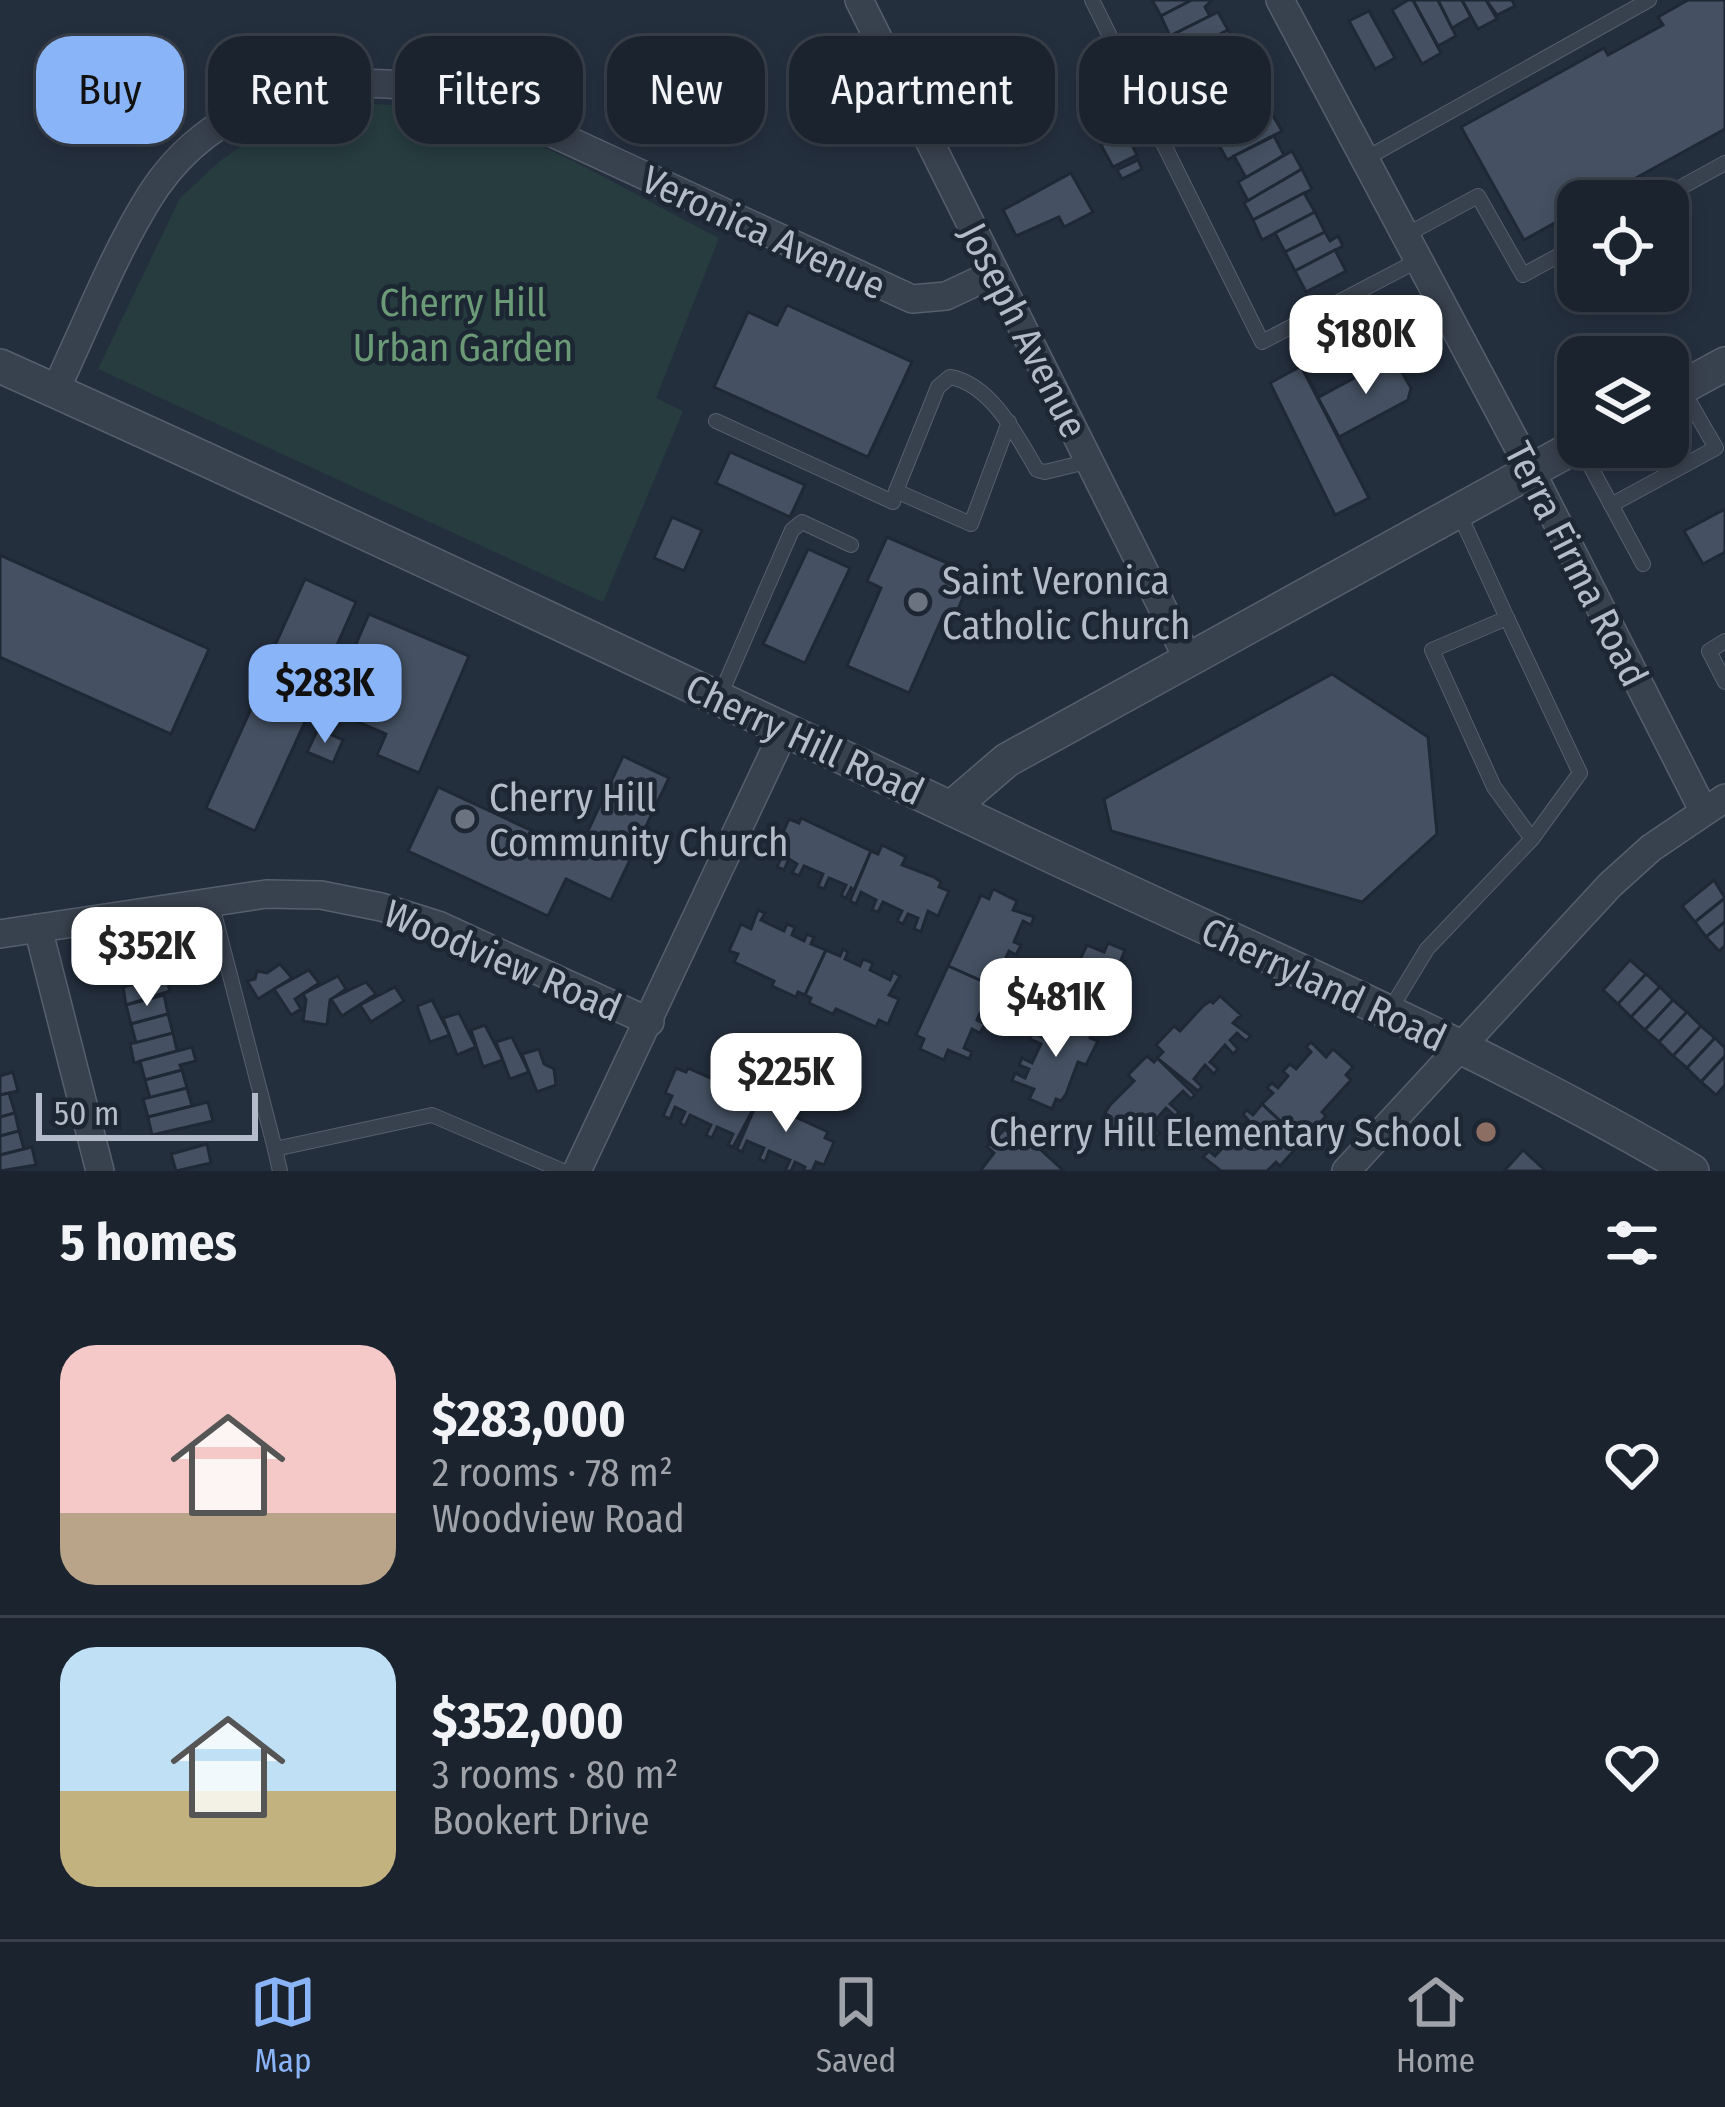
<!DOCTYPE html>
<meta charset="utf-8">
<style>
:root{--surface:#1b232e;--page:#242b36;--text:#f1f3f6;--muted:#a0a4aa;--line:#39404a;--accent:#8ab4f8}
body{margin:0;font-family:"Fira Sans Condensed",sans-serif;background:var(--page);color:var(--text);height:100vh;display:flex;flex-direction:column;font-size:45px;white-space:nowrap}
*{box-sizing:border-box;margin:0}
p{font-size:39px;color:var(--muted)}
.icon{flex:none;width:66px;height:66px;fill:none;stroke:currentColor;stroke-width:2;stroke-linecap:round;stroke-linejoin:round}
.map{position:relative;height:1171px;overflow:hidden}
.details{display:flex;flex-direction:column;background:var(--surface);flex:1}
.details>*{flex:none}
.guide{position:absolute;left:36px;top:36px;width:1653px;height:108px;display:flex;gap:24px}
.tools{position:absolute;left:1557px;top:180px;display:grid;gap:24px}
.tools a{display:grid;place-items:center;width:132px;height:132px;border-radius:24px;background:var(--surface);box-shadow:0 6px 18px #0003,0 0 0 3px var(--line);font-size:60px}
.scale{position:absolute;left:36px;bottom:30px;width:222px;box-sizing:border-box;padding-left:12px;border:6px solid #b4bcc9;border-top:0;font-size:33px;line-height:42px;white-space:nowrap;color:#b4bcc9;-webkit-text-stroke:9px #1d2633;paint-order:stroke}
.price{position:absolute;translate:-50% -102px;padding:0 27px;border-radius:24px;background:#fff;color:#222;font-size:39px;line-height:78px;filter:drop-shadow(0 3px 6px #0008)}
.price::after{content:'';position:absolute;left:50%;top:72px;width:36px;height:27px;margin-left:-18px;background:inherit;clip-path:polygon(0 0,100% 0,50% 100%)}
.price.current{background:var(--accent);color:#111}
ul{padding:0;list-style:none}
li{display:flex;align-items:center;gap:36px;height:300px;padding:0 60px}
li+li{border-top:3px solid var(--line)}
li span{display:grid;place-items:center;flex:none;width:336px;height:240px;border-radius:36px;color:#555}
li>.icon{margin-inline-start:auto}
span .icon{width:144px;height:144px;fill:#fffc;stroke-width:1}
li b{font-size:51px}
h2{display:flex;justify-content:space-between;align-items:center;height:144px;padding:0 60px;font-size:51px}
.chip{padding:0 42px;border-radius:36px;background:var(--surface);box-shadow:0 6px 18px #0003,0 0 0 3px var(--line);font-size:42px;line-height:108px}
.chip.current{background:var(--accent);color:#111}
.tabs{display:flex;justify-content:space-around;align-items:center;height:168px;border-top:3px solid var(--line);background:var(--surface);font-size:33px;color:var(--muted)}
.tabs a{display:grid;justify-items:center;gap:6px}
.tabs .current{color:var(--accent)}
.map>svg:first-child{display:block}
.green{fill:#263c3f}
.building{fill:#455162;stroke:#1f2835;stroke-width:3}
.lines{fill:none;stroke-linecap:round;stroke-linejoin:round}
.service-casing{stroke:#565f6c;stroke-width:16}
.minor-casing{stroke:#565f6c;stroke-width:30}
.tertiary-casing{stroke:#565f6c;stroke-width:36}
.service{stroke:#38414e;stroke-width:14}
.minor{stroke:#38414e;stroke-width:27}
.tertiary{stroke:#38414e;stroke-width:33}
.worship-dot{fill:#6b7280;stroke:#1d2633;stroke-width:4.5}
.education-dot{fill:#8d6e63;stroke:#1d2633;stroke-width:4.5}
.labels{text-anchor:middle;stroke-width:9;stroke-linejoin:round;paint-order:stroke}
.street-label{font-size:39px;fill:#b4bcc9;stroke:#1d2633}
.park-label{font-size:39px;fill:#6b9a76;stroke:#1d2633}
.poi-label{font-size:39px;fill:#b4bcc9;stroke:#1d2633;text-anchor:start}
</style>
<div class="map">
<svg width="1725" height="1171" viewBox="0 0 1725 1171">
<rect width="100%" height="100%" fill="#242f3e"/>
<!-- green -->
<path class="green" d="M360 103C391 105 421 106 451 114 545 138 633 195 719 238L656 398 683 411 603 602 98 369 180 198 220 161 265 129 310 113Z"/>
<!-- building -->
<g class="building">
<path d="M1152 0H1192L1161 16Z"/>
<path d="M1192 0H1212L1205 7 1210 16 1170 36 1161 16Z"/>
<path d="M1408 0H1413L1441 53 1422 64 1392 10Z"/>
<path d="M1413 0H1438L1456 36 1438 46Z"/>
<path d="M1438 0H1462L1471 17 1452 28Z"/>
<path d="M1462 0H1486L1497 19 1478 29Z"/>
<path d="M1486 0H1512L1515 6 1497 15Z"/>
<path d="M1688 0H1725V129L1594 201H1578V210L1524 240 1461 127 1604 48 1608 55 1663 25 1658 17Z"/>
<path d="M1369 11 1395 58 1375 69 1349 21Z"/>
<path d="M1218 12 1228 30 1180 55 1170 36Z"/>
<path d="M1228 30 1238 49 1190 74 1180 55Z"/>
<path d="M1230 53 1240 73 1202 95 1190 74Z"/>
<path d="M1249 69 1259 89 1199 120 1190 101Z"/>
<path d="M1271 112 1282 131 1227 160 1217 141Z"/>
<path d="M1126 133 1137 155 1113 167 1101 145Z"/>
<path d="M1274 136 1284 155 1246 178 1234 156Z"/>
<path d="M1292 151 1302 169 1248 201 1238 182Z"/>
<path d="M1138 160 1142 169 1122 179 1117 170Z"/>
<path d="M1302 169 1312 189 1253 220 1244 203Z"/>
<path d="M1071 173 1093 212 1064 227 1059 217 1016 236 1003 210Z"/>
<path d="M1304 193 1315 212 1262 240 1253 220Z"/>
<path d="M1315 212 1325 232 1285 252 1275 233Z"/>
<path d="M1325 232 1330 241 1338 236 1343 246 1295 271 1285 252Z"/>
<path d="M1335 250 1346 271 1306 292 1295 271Z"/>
<path d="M787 305 912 362 868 457 714 387 748 312 777 325Z"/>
<path d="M1393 357 1411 388 1408 400 1339 437 1301 366 1319 397Z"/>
<path d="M1301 366 1369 498 1335 515 1270 383Z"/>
<path d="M730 452 805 485 790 517 716 483Z"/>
<path d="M1725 509V552L1703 564 1684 531Z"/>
<path d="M672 517 702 530 684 571 654 558Z"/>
<path d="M887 537 973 574 953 621 943 616 909 693 847 666 881 588 867 581Z"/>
<path d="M808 549 850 568 805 663 763 644Z"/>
<path d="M0 555 209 649 171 734 0 657Z"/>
<path d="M305 579 356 602 310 706 258 683Z"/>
<path d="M369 614 469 656 419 773 377 755 386 734 344 716 353 697 336 690Z"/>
<path d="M1332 674 1428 737 1437 834 1362 902 1111 831 1104 799Z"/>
<path d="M255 700 305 722 255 831 206 808Z"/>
<path d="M318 729 343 740 333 763 307 752Z"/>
<path d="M623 756 669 778 611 900 566 879 548 916 408 851 438 787 578 852Z"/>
<path d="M801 818 871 851 854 890 851 888 846 898 841 896 846 885 829 878 824 889 818 886 823 874 804 866 799 876 792 873 797 864 789 859 784 870 777 867 786 847 778 843 789 819 799 823Z"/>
<path d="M882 845 906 857 902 865 934 877 941 882 939 887 949 891 938 916 928 911 921 932 914 929 918 918 908 914 903 924 897 921 902 911 883 902 878 912 872 910 876 900 861 892 856 904 850 901 871 851 878 854Z"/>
<path d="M1714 880 1725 898 1695 922 1682 906Z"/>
<path d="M993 889 1017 901 1013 910 1034 917 1031 925 1023 921 1014 942 1021 945 1016 955 1009 951 1002 966 1010 970 1007 976 999 972 993 986 948 966 981 895 989 899Z"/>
<path d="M1725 898V922L1706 937 1695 922Z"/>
<path d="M758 910 765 913 761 920 784 931 787 924 795 927 792 935 804 941 807 934 814 937 811 944 826 950 805 995 798 992 796 997 772 986 774 981 734 962 738 954 729 951 741 924 751 929Z"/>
<path d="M1725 922V946L1719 951 1706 937Z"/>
<path d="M1108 943 1125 950 1121 960 1125 962 1107 1000 1116 1004 1104 1028 1096 1025 1093 1031 1055 1014 1061 1001 1050 996 1053 990 1064 995 1070 981 1060 976 1065 965 1075 970 1087 945 1104 952Z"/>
<path d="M843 949 848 952 845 959 860 966 863 959 873 963 870 970 890 980 893 972 900 976 889 995 899 999 888 1024 879 1020 876 1027 836 1009 833 1014 809 1003 811 998 805 995 826 950 840 956Z"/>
<path d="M154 958 162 960 165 971 158 973 159 977 123 987 118 968Z"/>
<path d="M1630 960 1646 974 1618 1004 1603 990Z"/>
<path d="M280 964 292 978 258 999 247 981 255 979 257 971 267 973Z"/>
<path d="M948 966 993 986 987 998 995 1002 992 1008 984 1004 977 1020 985 1024 980 1033 972 1029 964 1048 972 1052 969 1059 948 1050 944 1060 920 1049 924 1039 916 1035Z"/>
<path d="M309 970 319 983 295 999 301 1009 291 1015 274 989Z"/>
<path d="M1646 974 1660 987 1631 1017 1618 1004Z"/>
<path d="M338 976 346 989 330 1000 327 1025 303 1021 306 1000 303 994Z"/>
<path d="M159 977 160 981 167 980 170 991 126 1005 123 987Z"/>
<path d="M366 982 376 994 342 1016 331 999Z"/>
<path d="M395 987 404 1001 371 1022 360 1005Z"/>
<path d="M1660 987 1673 1000 1645 1030 1631 1017Z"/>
<path d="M164 995 168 1014 131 1024 126 1005Z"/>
<path d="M1220 996 1241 1015 1233 1023 1251 1036 1246 1041 1237 1033 1230 1040 1238 1049 1233 1054 1225 1045 1210 1062 1218 1069 1214 1074 1205 1065 1194 1079 1202 1087 1198 1091 1157 1058 1163 1052 1156 1045 1174 1026 1180 1031 1203 1006 1210 1001 1213 1003Z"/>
<path d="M432 1000 450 1035 430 1042 417 1006Z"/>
<path d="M1673 1000 1687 1012 1659 1042 1645 1030Z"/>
<path d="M1044 1011 1093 1031 1090 1038 1098 1041 1086 1065 1078 1062 1066 1094 1061 1101 1056 1099 1052 1109 1029 1099 1034 1089 1012 1081 1015 1073 1025 1078 1029 1069 1019 1065 1022 1058 1032 1063 1041 1044 1030 1039 1033 1032 1044 1038 1052 1022 1041 1017Z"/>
<path d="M1687 1012 1701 1026 1673 1056 1659 1042Z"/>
<path d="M459 1013 476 1047 457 1055 443 1018Z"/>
<path d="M168 1014 173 1033 136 1043 131 1024Z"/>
<path d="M485 1025 503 1060 483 1067 471 1030Z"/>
<path d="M1701 1026 1715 1038 1687 1068 1673 1056Z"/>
<path d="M173 1033 177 1051 134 1063 130 1044Z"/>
<path d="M512 1037 529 1072 510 1079 496 1042Z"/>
<path d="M1715 1038 1725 1048V1056L1701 1082 1687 1068Z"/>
<path d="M1311 1042 1326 1057 1333 1049 1353 1067 1346 1075 1351 1080 1322 1112 1326 1116 1308 1136 1304 1132 1298 1138 1262 1104 1273 1093 1267 1088 1272 1083 1278 1088 1288 1076 1283 1071 1290 1064 1296 1069 1311 1052 1306 1047Z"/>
<path d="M192 1047 196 1061 180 1065 182 1070 145 1080 140 1061Z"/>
<path d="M539 1049 544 1064 554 1069 556 1085 537 1092 522 1054Z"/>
<path d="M1147 1056 1154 1062 1157 1058 1195 1095 1191 1099 1183 1091 1170 1104 1179 1112 1175 1116 1166 1108 1151 1125 1160 1133 1156 1137 1147 1129 1139 1137 1148 1145 1143 1151 1128 1134 1121 1142 1102 1124 1109 1116 1105 1113 1110 1105 1134 1081 1128 1075Z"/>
<path d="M1725 1056V1085L1716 1095 1701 1082Z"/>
<path d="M676 1068 686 1072 688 1068 727 1085 731 1078 755 1089 751 1097 758 1100 733 1147 728 1145 733 1134 717 1127 712 1138 706 1135 711 1125 690 1115 685 1126 680 1123 685 1112 675 1107 670 1119 663 1116 672 1096 665 1093Z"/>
<path d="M182 1070 187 1088 150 1098 145 1080Z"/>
<path d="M13 1072 18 1091 0 1095V1076Z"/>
<path d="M187 1088 192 1106 148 1117 143 1099Z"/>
<path d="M9 1093 15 1113 0 1117V1095Z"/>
<path d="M767 1095 792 1106 789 1114 828 1132 825 1138 834 1142 824 1165 816 1162 812 1171H803L805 1167 795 1162 791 1171H785L790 1160 769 1151 765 1162 759 1159 764 1148 747 1141 742 1152 737 1149 758 1100 764 1103Z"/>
<path d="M208 1102 213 1121 152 1135 148 1117Z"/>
<path d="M1262 1104 1298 1138 1294 1143 1298 1146 1280 1166 1276 1162 1267 1171H1221L1203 1157 1209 1151 1215 1156 1230 1140 1224 1134 1232 1125 1238 1131 1248 1120 1243 1114 1247 1110 1253 1115Z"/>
<path d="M15 1113 19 1131 0 1136V1117Z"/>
<path d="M1005 1129 1012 1136 1018 1129 1064 1171H980L994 1153 987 1147Z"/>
<path d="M19 1131 24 1149 0 1155V1136Z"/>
<path d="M207 1144 211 1163 176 1171 171 1154Z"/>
<path d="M32 1147 36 1165 0 1171V1155Z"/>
<path d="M1523 1150 1546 1171H1504Z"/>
</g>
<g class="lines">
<!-- service casing -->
<g class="service-casing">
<g id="service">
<path d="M1092 0 1262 342 1417 261"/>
<path d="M1365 159 1649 0"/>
<path d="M1656 201 1725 163"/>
<path d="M1404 236 1478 196 1523 275 1578 245"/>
<path d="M716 421 893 502 896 491"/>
<path d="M1009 422 971 524 896 491 938 387 950 377C991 384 1018 437 1037 470L1045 472 1090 461"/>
<path d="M1580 447 1643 564"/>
<path d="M1611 505 1716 448 1682 389"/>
<path d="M1507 618 1580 773 1532 839"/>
<path d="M1725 641 1709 651 1725 682"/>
<path d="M719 698 792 530 802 522 851 545"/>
<path d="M211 902 275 1149 432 1115 563 1171"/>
<path d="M1390 1010 1427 949 1532 839 1494 787 1432 650 1507 618 1458 511"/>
<path d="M275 1149 280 1171"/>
</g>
</g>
<!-- minor casing -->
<g class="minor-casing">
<g id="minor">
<path d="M859 0 1188 659"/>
<path d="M1280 0 1531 471 1703 810"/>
<path d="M55 391C85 328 111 260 147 201 218 83 360 64 481 100L912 299 946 296 995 273"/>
<path d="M38 928 100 1171"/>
<path d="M0 934 266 894 321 895 381 907 438 925 650 1022"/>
<path d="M577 1171 785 729"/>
<path d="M1346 1171 1610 885 1651 848 1725 798"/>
</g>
</g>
<!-- tertiary casing -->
<g class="tertiary-casing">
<g id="tertiary">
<path d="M0 366C349 523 695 687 1041 851 1259 954 1484 1048 1692 1171"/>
<path d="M1668 395 1725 364"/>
<path d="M951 808 1007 760 1578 445"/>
</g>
</g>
<!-- service -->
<use href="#service" class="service"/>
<!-- minor -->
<use href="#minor" class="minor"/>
<!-- tertiary -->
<use href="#tertiary" class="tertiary"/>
</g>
<!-- markers -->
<g class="worship-dot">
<circle cx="918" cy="602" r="12"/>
<circle cx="465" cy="819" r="12"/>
</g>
<circle class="education-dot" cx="1486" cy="1132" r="12"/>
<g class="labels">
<!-- street labels -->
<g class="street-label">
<text transform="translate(764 232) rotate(25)" y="14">Veronica Avenue</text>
<text transform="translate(1024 330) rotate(63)" y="14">Joseph Avenue</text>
<text transform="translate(1577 564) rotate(63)" y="14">Terra Firma Road</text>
<text transform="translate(805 739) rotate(25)" y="14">Cherry Hill Road</text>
<text transform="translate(503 960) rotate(23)" y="14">Woodview Road</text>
<text transform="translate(1324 984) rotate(25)" y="14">Cherryland Road</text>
</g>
<!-- park labels -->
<g class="park-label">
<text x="463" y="316">Cherry Hill<tspan x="463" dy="45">Urban Garden</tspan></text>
</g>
<!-- poi labels -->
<g class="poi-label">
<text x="942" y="594">Saint Veronica<tspan x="942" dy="45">Catholic Church</tspan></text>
<text x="489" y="811">Cherry Hill<tspan x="489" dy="45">Community Church</tspan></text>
<text x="1462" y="1146" text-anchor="end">Cherry Hill Elementary School</text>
</g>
</g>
</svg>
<div class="tools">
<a><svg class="icon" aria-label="locate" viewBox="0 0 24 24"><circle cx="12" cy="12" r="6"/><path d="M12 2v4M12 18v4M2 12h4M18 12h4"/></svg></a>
<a><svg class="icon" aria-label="layers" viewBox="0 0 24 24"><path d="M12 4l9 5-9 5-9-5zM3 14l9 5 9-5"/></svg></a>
</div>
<div class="scale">50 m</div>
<b class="price" style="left:1366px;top:397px">$180K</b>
<b class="price current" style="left:325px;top:746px">$283K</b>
<b class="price" style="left:147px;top:1009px">$352K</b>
<b class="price" style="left:1056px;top:1060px">$481K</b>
<b class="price" style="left:786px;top:1135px">$225K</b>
<div class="guide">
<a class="chip current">Buy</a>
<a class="chip">Rent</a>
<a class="chip">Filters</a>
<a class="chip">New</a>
<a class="chip">Apartment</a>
<a class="chip">House</a>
</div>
</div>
<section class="details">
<h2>5 homes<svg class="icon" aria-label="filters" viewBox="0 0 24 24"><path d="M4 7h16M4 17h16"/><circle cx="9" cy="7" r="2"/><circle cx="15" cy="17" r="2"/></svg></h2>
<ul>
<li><span style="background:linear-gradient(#f6c9c9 70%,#b9a48a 0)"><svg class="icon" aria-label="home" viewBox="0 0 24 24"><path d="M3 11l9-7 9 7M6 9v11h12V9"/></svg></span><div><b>$283,000</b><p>2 rooms · 78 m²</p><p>Woodview Road</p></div><svg class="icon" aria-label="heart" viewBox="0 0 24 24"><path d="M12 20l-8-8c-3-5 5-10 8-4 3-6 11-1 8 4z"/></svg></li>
<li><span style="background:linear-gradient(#bfe0f5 60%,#c2b280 0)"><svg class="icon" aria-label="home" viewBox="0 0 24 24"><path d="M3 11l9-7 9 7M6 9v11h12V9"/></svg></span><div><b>$352,000</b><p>3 rooms · 80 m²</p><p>Bookert Drive</p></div><svg class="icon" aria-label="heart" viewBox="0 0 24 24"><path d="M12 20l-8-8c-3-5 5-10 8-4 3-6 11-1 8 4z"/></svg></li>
</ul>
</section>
<nav class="tabs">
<a class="current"><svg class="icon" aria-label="map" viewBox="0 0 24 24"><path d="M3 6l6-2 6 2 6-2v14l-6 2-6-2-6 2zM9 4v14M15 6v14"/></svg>Map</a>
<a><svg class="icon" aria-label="saved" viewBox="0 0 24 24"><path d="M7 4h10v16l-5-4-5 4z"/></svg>Saved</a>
<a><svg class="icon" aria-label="home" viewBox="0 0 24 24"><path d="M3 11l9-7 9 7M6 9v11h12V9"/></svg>Home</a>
</nav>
